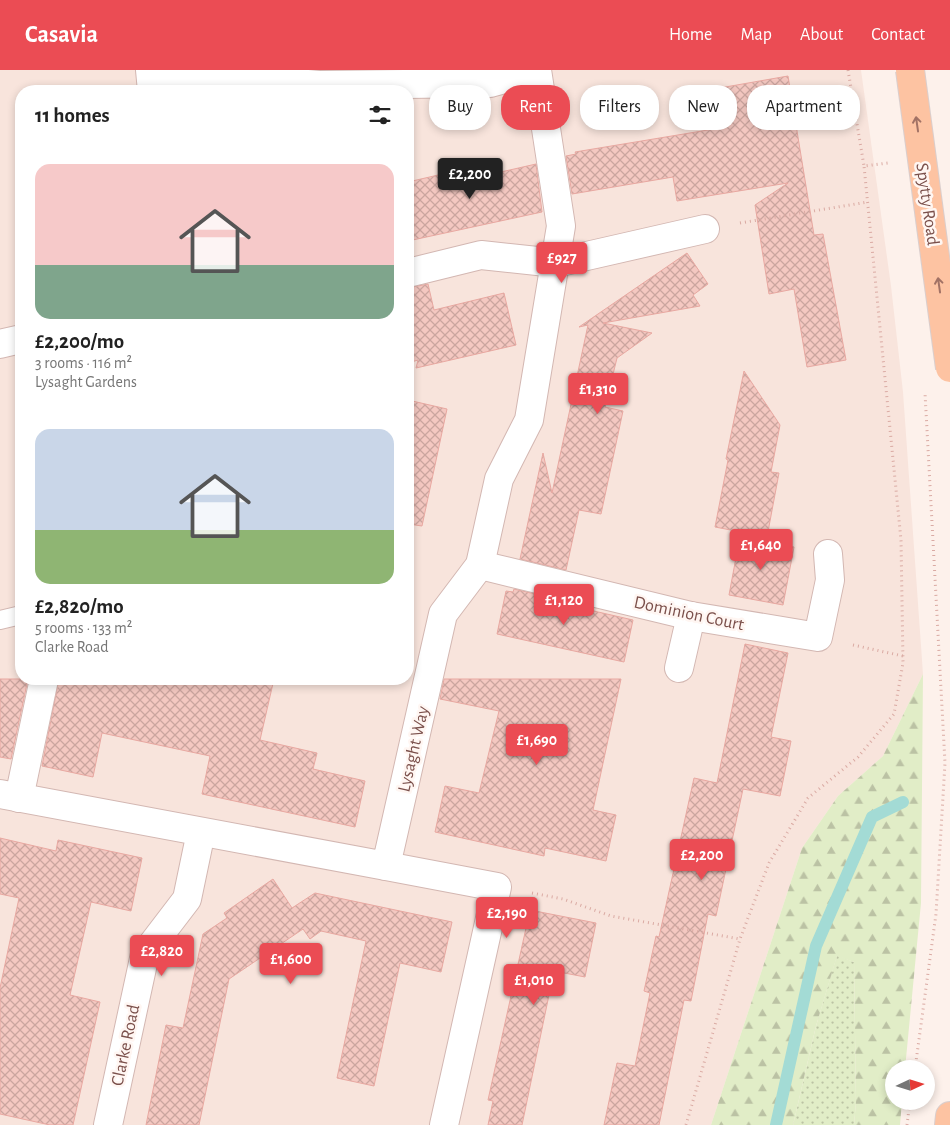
<!DOCTYPE html>
<meta charset="utf-8">
<style>
:root{--surface:#fff;--page:#f2f2f2;--text:#222;--muted:#767676;--accent:#eb4c54}
body{margin:0;font-family:"Alegreya Sans",sans-serif;background:var(--page);color:var(--text);height:100vh;display:flex;flex-direction:column;font-size:19px;white-space:nowrap}
*{box-sizing:border-box;margin:0}
p{font-size:16px;color:var(--muted)}
.icon{flex:none;width:28px;height:28px;fill:none;stroke:currentColor;stroke-width:2;stroke-linecap:round;stroke-linejoin:round}
.map{position:relative;flex:1;overflow:hidden}
.drawer{position:absolute;left:15px;top:15px;width:399px;height:600px;display:flex;flex-direction:column;background:var(--surface);border-radius:20px;box-shadow:0 2px 8px #0003}
.drawer>*{flex:none}
.banner{position:absolute;left:429px;top:15px;width:446px;height:45px;display:flex;gap:10px}
.needle{width:32px;rotate:86deg}
.buttons{position:absolute;left:885px;top:990px;display:grid;gap:10px}
.buttons a{display:grid;place-items:center;width:50px;height:50px;border-radius:50%;background:var(--surface);box-shadow:0 2px 8px #0003;font-size:25px}
.price{position:absolute;translate:-50% -42px;padding:0 11px;border-radius:5px;background:var(--accent);color:#fff;font-size:16px;line-height:32px;filter:drop-shadow(0 1px 2px #0008)}
.price::after{content:'';position:absolute;left:50%;top:30px;width:15px;height:11px;margin-left:-8px;background:inherit;clip-path:polygon(0 0,100% 0,50% 100%)}
.price.selected{background:#222;color:#fff}
ul{padding:0;list-style:none}
li{display:grid;align-content:center;gap:10px;height:265px;padding:0 20px}
li span{display:grid;place-items:center;height:155px;border-radius:15px;color:#555}
li>.icon{margin-inline-start:auto}
span .icon{width:90px;height:90px;fill:#fffc;stroke-width:1}
li b{font-size:21px}
h2{display:flex;justify-content:space-between;align-items:center;height:60px;padding:0 20px;font-size:21px}
.tag{padding:0 18px;border-radius:20px;background:var(--surface);box-shadow:0 2px 8px #0003;font-size:18px;line-height:45px}
.tag.selected{background:var(--accent);color:#fff}
header{display:flex;align-items:center;gap:30px;box-sizing:border-box;height:70px;padding:0 25px;background:var(--accent);color:#fff}
header strong{font-size:24px}
nav{display:flex;gap:28px;margin-inline-start:auto;font-size:18px}
.map>svg:first-child{display:block}
.residential{fill:#f8e4dc;fill-rule:evenodd}
.grass{fill:url(#grass-dots)}
.forest{fill:url(#forest-firs)}
.lines{fill:none;stroke-linecap:round;stroke-linejoin:round}
.stream{stroke:#a3dbd5;stroke-width:12}
.building{fill:url(#building-cross-hatch);stroke:#e8a8a1}
.lane-casing{stroke:#d3b7b2;stroke-width:20}
.street-casing{stroke:#d3b7b2;stroke-width:30}
.primary-casing{stroke:#dacecd;stroke-width:30}
.path{stroke:#daaaa3;stroke-width:3;stroke-dasharray:1 4;stroke-linecap:butt}
.lane{stroke:#fff;stroke-width:18}
.street{stroke:#fff;stroke-width:28}
.primary{stroke:#fdc3a2;stroke-width:28}
.primary-bridge-casing{stroke:#dacecd;stroke-width:30;stroke-linecap:butt}
.primary-bridge{stroke:#fdc3a2;stroke-width:28}
.oneway{stroke:#a27265}
.labels{text-anchor:middle;stroke-width:5;stroke-linejoin:round;paint-order:stroke}
.street-label{font-size:18px;fill:#7b504b;stroke:#fff6f2}
</style>
<header>
<strong>Casavia</strong>
<nav><a>Home</a><a>Map</a><a>About</a><a>Contact</a></nav>
</header>
<div class="map">
<svg width="950" height="1055" viewBox="0 0 950 1055">
<defs>
<pattern id="grass-dots" width="8" height="8" patternUnits="userSpaceOnUse" patternTransform="scale(1.25)"><rect width="8" height="8" fill="#e1edc7"/><path d="M2 2h.1M6 6h.1" fill="none" stroke="#bbc2a4" stroke-width="1.8" stroke-linecap="round"/></pattern>
<pattern id="forest-firs" width="22" height="20" patternUnits="userSpaceOnUse" patternTransform="scale(1.25)"><rect width="22" height="20" fill="#e1edc7"/><path d="M5 1l3.5 6h-7zM16 11l3.5 6h-7z" fill="#bbc2a4"/></pattern>
<pattern id="building-cross-hatch" width="8" height="8" patternUnits="userSpaceOnUse" patternTransform="scale(1.25)"><rect width="8" height="8" fill="#f4c8c1"/><path d="M0 0l8 8M0 8l8-8" fill="none" stroke="#cba59f"/></pattern>
</defs>
<rect width="100%" height="100%" fill="#fdf1eb"/>
<!-- residential -->
<path class="residential" d="M0 0H861L891 216 903 322 923 604 883 686 838 726 802 778 711 1055H0ZM21 21H408V609H21Z"/>
<!-- grass -->
<path class="grass" d="M837 885 854 892 856 1032 854 1055H793L816 956Z"/>
<!-- forest -->
<path class="forest" d="M923 604 921 833 905 999H894V1031H902L900 1055H854L856 1032 854 892 837 886 816 956 793 1055H711L802 778 838 726 883 686Z"/>
<g class="lines">
<!-- stream -->
<path class="stream" d="M776 1055 816 876 872 747 903 732"/>
</g>
<!-- building -->
<g class="building">
<path d="M788 6 814 165 823 164 846 290 807 297 794 219 769 224 755 135 788 113 677 131 673 107 572 124 566 86 576 84 575 82 720 58 714 19Z"/>
<path d="M536 94 542 142 408 171V112L477 96 479 107Z"/>
<path d="M687 183 708 214 693 225 700 236 603 253 652 263 617 288 605 337 623 341 601 444 579 440 566 500 520 489 543 383 552 423 588 255 579 257Z"/>
<path d="M428 214 434 240 504 223 516 275 416 298 418 290 408 293V218Z"/>
<path d="M744 301 780 355 771 402 779 403 767 467 715 457 728 390 726 389Z"/>
<path d="M408 330 447 339 422 456 408 454Z"/>
<path d="M740 466 794 477 783 535 729 525Z"/>
<path d="M514 519 560 530 559 533 633 550 624 592 497 564 506 521 513 522Z"/>
<path d="M745 574 788 583 771 667 791 671 780 726 743 719 716 846 708 844 691 931 684 930 659 1055H604L617 993 635 996 650 923 644 921 656 866 659 867 694 708 717 713Z"/>
<path d="M0 609H28L11 689 0 687Z"/>
<path d="M59 609H274L260 670 317 683 313 699 365 711 355 757 202 724 210 686 102 663 93 707 42 696Z"/>
<path d="M444 609H621L593 740 616 745 606 791 545 778 544 786 435 762 445 716 479 723 499 641 440 629Z"/>
<path d="M0 768 56 781 58 770 142 788 131 841 91 832 70 925 100 932 73 1055H50L0 1044V918L19 828 0 824Z"/>
<path d="M273 809 292 838 315 823 452 852 441 902 400 893 374 1016 337 1008 366 871 321 861 310 869 303 859 229 909 199 1055H146L166 955 183 958 203 864 227 848 224 843Z"/>
<path d="M530 840 596 853 585 907 554 901 522 1055H488L493 1031 488 1030Z"/>
</g>
<g class="lines">
<!-- lane casing -->
<g class="lane-casing">
<path id="lane" d="M0 550 21 545"/>
</g>
<!-- street casing -->
<g class="street-casing">
<g id="street">
<path d="M152 21 150 0 319 15 490 13 537 0"/>
<path d="M408 203 481 185 556 193 705 159"/>
<path d="M0 274 21 269"/>
<path d="M480 495 691 546 818 567 830 510 828 484"/>
<path d="M679 598 691 546"/>
<path d="M0 724 386 796 443 544 480 495 499 409 529 350 561 156 537 0"/>
<path d="M19 728 44 609"/>
<path d="M386 796 497 817 444 1055"/>
<path d="M108 1055 145 884 187 829 201 762"/>
</g>
</g>
<!-- primary casing -->
<g class="primary-casing">
<path id="primary" d="M949 1055 950 1046"/>
</g>
<!-- path -->
<g class="path">
<path d="M848 0 864 96 888 93"/>
<path d="M740 153 868 132"/>
<path d="M853 575 903 586"/>
<path d="M532 823 563 829 611 846 740 869"/>
<path d="M915 999 936 844 945 693 925 323"/>
<path d="M686 1055 740 869 769 793 808 728 858 687 894 644 903 593 901 470 864 96"/>
<path d="M907 1055 910 1031"/>
</g>
<!-- lane -->
<use href="#lane" class="lane"/>
<!-- street -->
<use href="#street" class="street"/>
<!-- primary -->
<use href="#primary" class="primary"/>
<!-- primary-bridge casing -->
<g class="primary-bridge-casing">
<path id="primary-bridge" d="M910 0 950 298"/>
</g>
<!-- primary-bridge -->
<use href="#primary-bridge" class="primary-bridge"/>
</g>
<!-- one-way arrows -->
<defs><path id="oneway-shaft" d="M-6 0H5M1.5-3L5.5 0L1.5 3" fill="none" stroke-width="1.6" stroke-linecap="round" stroke-linejoin="round" transform="scale(1.25)"/></defs>
<g class="oneway">
<use href="#oneway-shaft" transform="translate(917 54) rotate(-98)"/>
<use href="#oneway-shaft" transform="translate(939 215) rotate(-98)"/>
</g>
<g class="labels">
<!-- street labels -->
<g class="street-label">
<text transform="translate(928 134) rotate(82)" y="6">Spytty Road</text>
<text transform="translate(689 543) rotate(12)" y="6">Dominion Court</text>
<text transform="translate(413 679) rotate(-77)" y="6">Lysaght Way</text>
<text transform="translate(125 975) rotate(-78)" y="6">Clarke Road</text>
</g>
</g>
</svg>
<div class="buttons">
<a><svg class="needle" viewBox="-14 -14 28 28"><path d="M0-13l5 13h-10z" fill="#e53935"/><path d="M0 13l5-13h-10z" fill="#767676"/></svg></a>
</div>
<b class="price selected" style="left:470px;top:130px">£2,200</b>
<b class="price" style="left:562px;top:214px">£927</b>
<b class="price" style="left:598px;top:345px">£1,310</b>
<b class="price" style="left:761px;top:501px">£1,640</b>
<b class="price" style="left:564px;top:556px">£1,120</b>
<b class="price" style="left:537px;top:696px">£1,690</b>
<b class="price" style="left:702px;top:811px">£2,200</b>
<b class="price" style="left:507px;top:869px">£2,190</b>
<b class="price" style="left:162px;top:907px">£2,820</b>
<b class="price" style="left:291px;top:915px">£1,600</b>
<b class="price" style="left:534px;top:936px">£1,010</b>
<div class="banner">
<a class="tag">Buy</a>
<a class="tag selected">Rent</a>
<a class="tag">Filters</a>
<a class="tag">New</a>
<a class="tag">Apartment</a>
</div>
<section class="drawer">
<h2>11 homes<svg class="icon" aria-label="filters" viewBox="0 0 24 24"><path d="M4 7h16M4 17h16"/><circle cx="9" cy="7" r="2"/><circle cx="15" cy="17" r="2"/></svg></h2>
<ul>
<li><span style="background:linear-gradient(#f6c9c9 65%,#7fa58c 0)"><svg class="icon" aria-label="home" viewBox="0 0 24 24"><path d="M3 11l9-7 9 7M6 9v11h12V9"/></svg></span><div><b>£2,200/mo</b><p>3 rooms · 116 m²</p><p>Lysaght Gardens</p></div></li>
<li><span style="background:linear-gradient(#c9d6e8 65%,#8fb573 0)"><svg class="icon" aria-label="home" viewBox="0 0 24 24"><path d="M3 11l9-7 9 7M6 9v11h12V9"/></svg></span><div><b>£2,820/mo</b><p>5 rooms · 133 m²</p><p>Clarke Road</p></div></li>
</ul>
</section>
</div>
